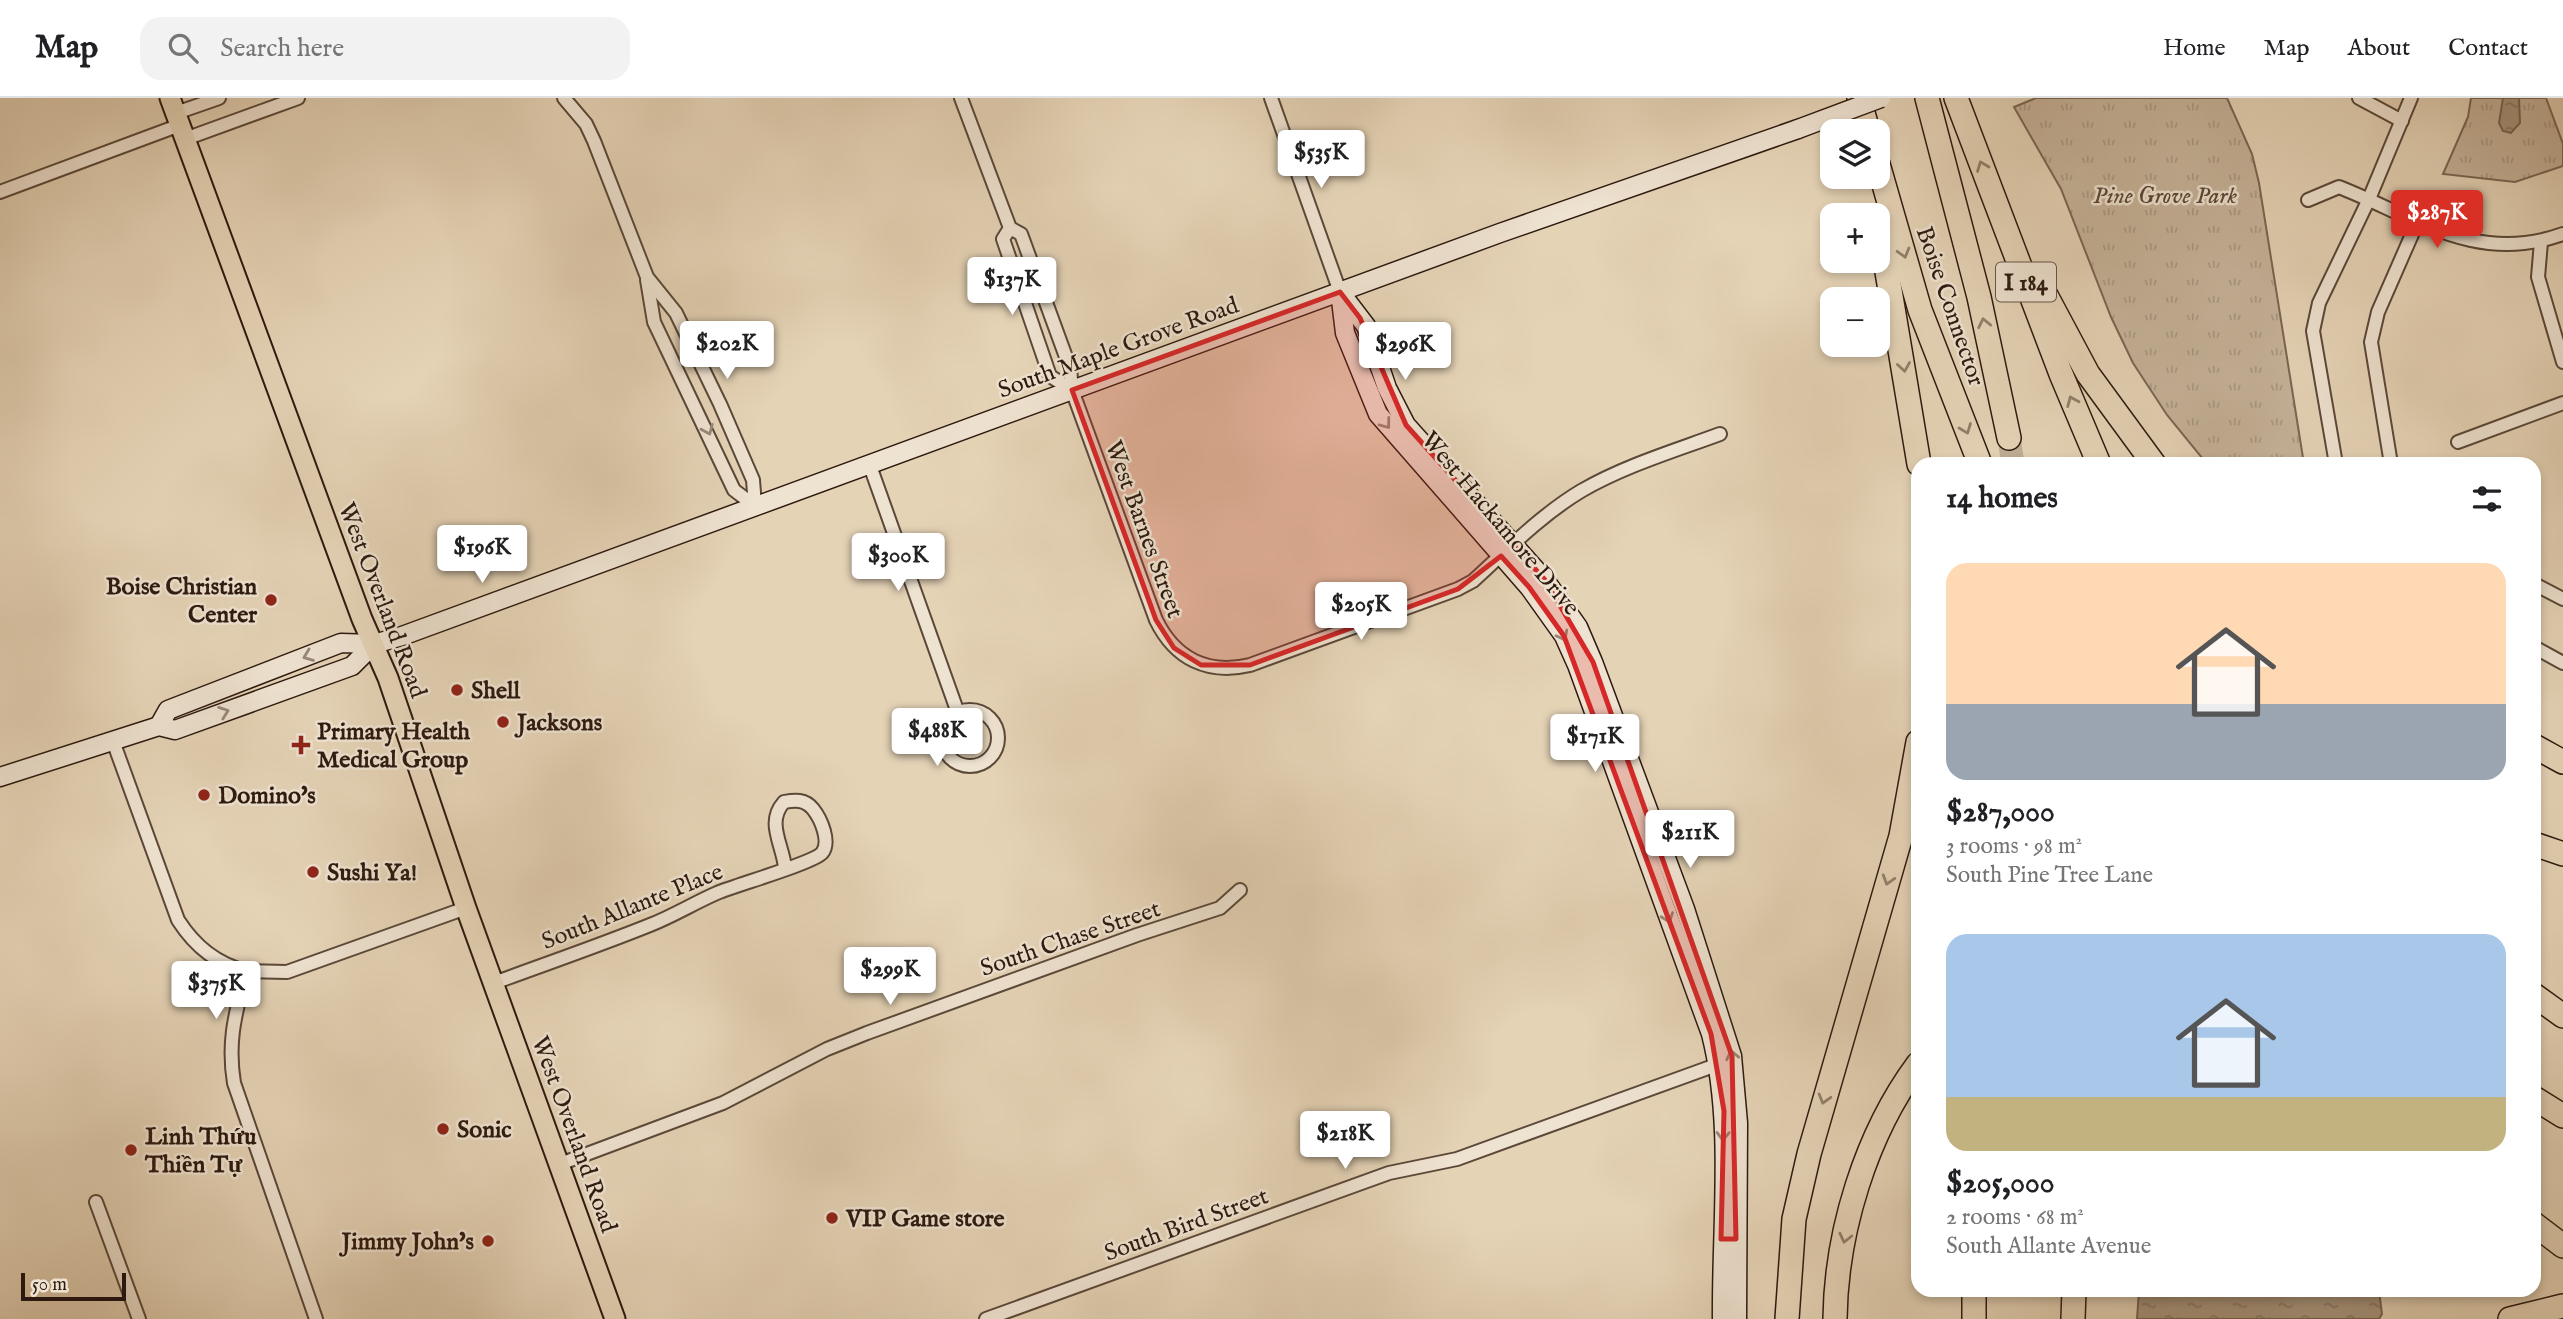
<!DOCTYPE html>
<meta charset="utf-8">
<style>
:root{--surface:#fff;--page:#f2f2f2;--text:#202124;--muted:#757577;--line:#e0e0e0;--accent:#d93025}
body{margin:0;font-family:"IM FELL English",serif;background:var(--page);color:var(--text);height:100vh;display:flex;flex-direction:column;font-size:26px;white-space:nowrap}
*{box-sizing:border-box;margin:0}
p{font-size:23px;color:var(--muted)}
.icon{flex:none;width:38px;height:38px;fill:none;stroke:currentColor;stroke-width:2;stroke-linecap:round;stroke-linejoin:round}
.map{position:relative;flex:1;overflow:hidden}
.drawer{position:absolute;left:1911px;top:359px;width:630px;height:840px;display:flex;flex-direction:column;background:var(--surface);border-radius:21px;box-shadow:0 4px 10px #0003}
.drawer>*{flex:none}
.tools{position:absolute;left:1820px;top:21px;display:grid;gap:14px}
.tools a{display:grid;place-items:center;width:70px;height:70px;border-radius:14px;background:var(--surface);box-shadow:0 4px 10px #0003;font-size:35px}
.scale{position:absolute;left:21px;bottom:18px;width:105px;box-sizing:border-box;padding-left:7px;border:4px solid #2d190f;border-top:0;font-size:19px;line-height:24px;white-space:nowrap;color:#2d190f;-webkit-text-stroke:5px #eee2d0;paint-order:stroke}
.price{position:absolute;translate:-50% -60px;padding:0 16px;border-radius:7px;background:#fff;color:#222;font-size:23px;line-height:46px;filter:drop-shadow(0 2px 4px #0008)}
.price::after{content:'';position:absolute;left:50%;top:42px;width:21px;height:16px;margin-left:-10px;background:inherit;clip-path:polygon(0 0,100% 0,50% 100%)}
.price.selected{background:var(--accent);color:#fff}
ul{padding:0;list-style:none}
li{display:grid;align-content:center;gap:14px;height:371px;padding:0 35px}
li span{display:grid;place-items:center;height:217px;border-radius:21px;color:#555}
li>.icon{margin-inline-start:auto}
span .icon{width:126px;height:126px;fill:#fffc;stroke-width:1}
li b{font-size:30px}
h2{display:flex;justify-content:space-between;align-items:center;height:84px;padding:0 35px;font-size:30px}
header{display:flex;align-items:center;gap:42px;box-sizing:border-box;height:98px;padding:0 35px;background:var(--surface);border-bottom:2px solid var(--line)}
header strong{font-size:33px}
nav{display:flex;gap:38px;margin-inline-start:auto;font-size:24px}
.search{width:490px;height:63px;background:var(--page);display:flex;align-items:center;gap:18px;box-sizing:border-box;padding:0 24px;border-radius:21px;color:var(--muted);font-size:26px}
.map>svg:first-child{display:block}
.park{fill:url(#park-tufts);stroke:#7a6654;stroke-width:2}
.water{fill:url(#water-ripples);stroke:#766351;stroke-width:2}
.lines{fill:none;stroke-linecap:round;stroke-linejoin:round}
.highway-tunnel{stroke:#c0ae95;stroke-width:23;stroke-dasharray:23 11;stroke-linecap:butt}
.street-casing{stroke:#5b4839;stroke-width:16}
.secondary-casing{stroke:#2d190f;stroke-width:21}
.primary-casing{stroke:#2d190f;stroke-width:23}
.highway-casing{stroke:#2d190f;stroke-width:26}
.street{stroke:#eee2d0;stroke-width:12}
.secondary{stroke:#eee2d0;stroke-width:18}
.primary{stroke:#e5d3b6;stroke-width:19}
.highway{stroke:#e5d3b6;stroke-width:23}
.secondary-bridge-casing{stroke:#2d190f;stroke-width:21;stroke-linecap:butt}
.secondary-bridge{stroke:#eee2d0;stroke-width:18}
.oneway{stroke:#927f6b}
.oneway2{stroke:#978879}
.marked{fill:#d62828;fill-opacity:0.2;stroke:#d62828;stroke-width:5;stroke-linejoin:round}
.poi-dot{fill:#8f2418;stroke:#eee2d0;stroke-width:2.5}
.labels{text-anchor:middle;stroke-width:5;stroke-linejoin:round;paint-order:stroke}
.shield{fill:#eee2d0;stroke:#675549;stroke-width:2}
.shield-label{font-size:23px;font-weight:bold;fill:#2d190f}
.park-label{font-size:24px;font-style:italic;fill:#5b4739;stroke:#eee2d0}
.street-label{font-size:24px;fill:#2d190f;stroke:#eee2d0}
.poi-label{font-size:24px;font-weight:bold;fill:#2d190f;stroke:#eee2d0;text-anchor:start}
</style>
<header>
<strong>Map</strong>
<div class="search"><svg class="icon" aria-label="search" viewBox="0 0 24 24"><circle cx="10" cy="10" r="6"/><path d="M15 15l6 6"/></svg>Search here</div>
<nav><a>Home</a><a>Map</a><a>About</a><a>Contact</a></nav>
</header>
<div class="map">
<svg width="2563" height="1221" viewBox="0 0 2563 1221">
<defs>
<pattern id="park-tufts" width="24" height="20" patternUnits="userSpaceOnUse" patternTransform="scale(1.75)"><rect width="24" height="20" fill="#c6b39a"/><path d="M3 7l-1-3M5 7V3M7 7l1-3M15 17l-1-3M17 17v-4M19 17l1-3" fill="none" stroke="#aa9984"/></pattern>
<pattern id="water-ripples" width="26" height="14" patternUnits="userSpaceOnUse" patternTransform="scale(1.75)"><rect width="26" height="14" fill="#a6947d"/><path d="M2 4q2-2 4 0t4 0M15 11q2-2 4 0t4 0" fill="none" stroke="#887865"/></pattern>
</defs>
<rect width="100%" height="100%" fill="#e5d3b6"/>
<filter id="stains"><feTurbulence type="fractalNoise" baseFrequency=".00286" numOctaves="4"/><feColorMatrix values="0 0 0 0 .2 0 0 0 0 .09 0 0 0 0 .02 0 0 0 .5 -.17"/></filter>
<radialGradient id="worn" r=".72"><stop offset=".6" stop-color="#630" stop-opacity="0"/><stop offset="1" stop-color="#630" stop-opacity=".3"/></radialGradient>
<!-- park -->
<g class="park">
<path d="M2036 0H2227L2252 56 2259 85 2304 366H2207L2167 317 2133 265 2111 219 2061 91 2014 9Z"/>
<path d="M2471 0H2546L2563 46V68L2515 84 2443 76 2468 19Z"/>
</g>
<!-- water -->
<g class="water">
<path d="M2503 0H2519L2520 25 2511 35 2503 33 2499 25Z"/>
<path d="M2139 1192H2379L2382 1216 2379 1221H2137Z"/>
</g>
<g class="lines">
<!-- highway-tunnel -->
<path class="highway-tunnel" d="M2009 340 2013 366"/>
<!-- street casing -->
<g class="street-casing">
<g id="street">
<path d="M564 0 586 26 594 43 647 179 676 215 720 306 753 382 755 408"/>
<path d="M961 0 1010 130 1021 136 1070 270 1072 292 1156 522C1175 561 1208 577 1250 567L1458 491 1473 483C1507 452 1541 417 1581 393 1624 368 1674 353 1720 336"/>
<path d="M1271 0 1340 194"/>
<path d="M2359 0 2402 23"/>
<path d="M176 15 219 0"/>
<path d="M185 41 298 0"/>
<path d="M0 94 180 27"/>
<path d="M2308 102 2339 89C2415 119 2477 167 2563 136"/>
<path d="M1010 130 1003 141 1050 278 1072 292"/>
<path d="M2541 144 2538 179 2563 264"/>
<path d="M647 182 654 224 734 392 755 408"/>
<path d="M2458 344 2563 305"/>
<path d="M869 365 958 615"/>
<path d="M2336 366 2313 233 2319 205 2369 101 2411 0"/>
<path d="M2391 366 2371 244 2378 214 2417 125"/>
<path d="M2534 486 2563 501"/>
<path d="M2534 549 2563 565"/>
<circle cx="970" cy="640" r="28"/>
<path d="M113 643 178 822C194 847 216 866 246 873 236 914 227 942 234 985L316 1221"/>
<path d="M246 873 287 874 466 810"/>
<path d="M494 885C545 866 598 848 650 827 673 818 694 805 717 795 736 787 813 765 822 755 831 744 821 721 813 711 805 701 795 702 784 704 766 724 782 745 785 769"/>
<path d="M560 1066 723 1005 827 951 867 935 1137 837 1220 810 1240 792"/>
<path d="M96 1104 139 1221"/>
<path d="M986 1221 1389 1075 1457 1061 1719 966"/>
</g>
</g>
<!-- secondary casing -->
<g class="secondary-casing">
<g id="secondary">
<path d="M1340 194 1366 228 1387 290 1406 327 1545 482 1578 529 1593 564 1685 811 1732 958 1738 1025 1737 1221"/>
<path d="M1340 194 1345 235 1378 316 1529 489 1564 538 1577 567 1711 936C1734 1026 1721 1128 1722 1221"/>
<path d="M159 628 168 612 341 545 374 546 402 538 1500 135 1798 31"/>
<path d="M0 679 159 628 175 632 352 568 374 546"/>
</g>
</g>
<!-- primary casing -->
<g class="primary-casing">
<path id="primary" d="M170 0 362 521 388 580 466 810 615 1221"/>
</g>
<!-- highway casing -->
<g class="highway-casing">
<g id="highway">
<path d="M1859 0 1868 33"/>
<path d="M1927 0 1979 199 2009 340"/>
<path d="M1956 0 2061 276 2099 366"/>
<path d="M1878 66 1920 212 1980 366"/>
<path d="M1878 120 1919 366"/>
<path d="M2040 186 2088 276 2154 366"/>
<path d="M2534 648 2563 664"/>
<path d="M2534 746 2563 756"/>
<path d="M2534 897 2563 918"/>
<path d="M2534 1000 2563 1018"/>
<path d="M2534 1126 2563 1148"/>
<path d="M1787 1221 1794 1121 1809 1056 1901 738 1918 644"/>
<path d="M1835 1221C1836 1134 1866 1036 1918 966"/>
<path d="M1974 1221V1192"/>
<path d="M2073 1221 2074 1192"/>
<path d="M2510 1221 2563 1208"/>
</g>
</g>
<!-- street -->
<use href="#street" class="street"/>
<!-- secondary -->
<use href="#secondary" class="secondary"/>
<!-- primary -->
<use href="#primary" class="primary"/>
<!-- highway -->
<use href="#highway" class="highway"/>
<!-- secondary-bridge casing -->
<g class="secondary-bridge-casing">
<path id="secondary-bridge" d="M1798 31 1881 0"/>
</g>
<!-- secondary-bridge -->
<use href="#secondary-bridge" class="secondary-bridge"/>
</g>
<!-- one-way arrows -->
<defs><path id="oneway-chevron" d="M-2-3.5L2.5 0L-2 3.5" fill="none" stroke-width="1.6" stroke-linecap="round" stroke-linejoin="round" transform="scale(1.75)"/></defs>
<g class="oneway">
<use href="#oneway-chevron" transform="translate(1982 68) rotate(-111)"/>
<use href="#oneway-chevron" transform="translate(1904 155) rotate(74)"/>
<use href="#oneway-chevron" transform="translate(1984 225) rotate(-102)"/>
<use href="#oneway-chevron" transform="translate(1904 269) rotate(81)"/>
<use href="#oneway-chevron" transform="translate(2072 303) rotate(-113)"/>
<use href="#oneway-chevron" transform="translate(1966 331) rotate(69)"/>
<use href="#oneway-chevron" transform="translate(1888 782) rotate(107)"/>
<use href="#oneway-chevron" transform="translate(1824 1001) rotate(106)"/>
<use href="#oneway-chevron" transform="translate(1845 1140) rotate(103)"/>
</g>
<g class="oneway2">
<use href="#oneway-chevron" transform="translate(1386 326) rotate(53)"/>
<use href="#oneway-chevron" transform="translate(708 332) rotate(67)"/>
<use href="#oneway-chevron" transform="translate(1563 538) rotate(62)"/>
<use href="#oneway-chevron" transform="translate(308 558) rotate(159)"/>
<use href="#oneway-chevron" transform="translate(224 614) rotate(-20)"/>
<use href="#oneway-chevron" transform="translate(1668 820) rotate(70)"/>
<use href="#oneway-chevron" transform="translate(1732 957) rotate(-102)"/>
<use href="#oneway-chevron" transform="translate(1723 1038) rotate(91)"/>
</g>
<!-- marked area -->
<path class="marked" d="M1340 194 1360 220 1406 327 1545 482 1593 564 1732 958 1736 1141H1721L1724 1013 1711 936 1564 538 1529 489 1501 458 1458 491 1250 567H1201L1174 550 1156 522 1072 292Z"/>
<!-- markers -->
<g class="poi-dot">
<circle cx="271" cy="502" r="7"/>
<circle cx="457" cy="592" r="7"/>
<circle cx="503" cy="624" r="7"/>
<path d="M297.5 636.5h7v7h7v7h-7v7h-7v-7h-7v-7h7z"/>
<circle cx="204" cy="697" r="7"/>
<circle cx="313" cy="774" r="7"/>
<circle cx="443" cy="1031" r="7"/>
<circle cx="131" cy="1052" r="7"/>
<circle cx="832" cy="1120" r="7"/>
<circle cx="488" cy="1143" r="7"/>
</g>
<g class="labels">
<!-- shield labels -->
<rect class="shield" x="1996" y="164.5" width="60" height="39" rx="5"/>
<g class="shield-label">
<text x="2026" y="192">I 184</text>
</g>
<!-- park labels -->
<g class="park-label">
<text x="2165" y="105">Pine Grove Park</text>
</g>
<!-- street labels -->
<g class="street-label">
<text transform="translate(1951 208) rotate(71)" y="8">Boise Connector</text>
<text transform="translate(1118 249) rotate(-20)" y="8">South Maple Grove Road</text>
<text transform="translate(1501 425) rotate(50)" y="8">West Hackamore Drive</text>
<text transform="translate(1145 431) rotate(70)" y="8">West Barnes Street</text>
<text transform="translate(383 502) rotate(69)" y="8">West Overland Road</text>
<text transform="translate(632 808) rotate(-22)" y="8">South Allante Place</text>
<text transform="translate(1070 840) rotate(-19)" y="8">South Chase Street</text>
<text transform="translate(575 1036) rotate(70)" y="8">West Overland Road</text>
<text transform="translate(1186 1126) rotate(-20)" y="8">South Bird Street</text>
</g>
<!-- poi labels -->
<g class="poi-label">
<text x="257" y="496" text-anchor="end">Boise Christian<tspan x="257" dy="28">Center</tspan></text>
<text x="471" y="600">Shell</text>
<text x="517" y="632">Jacksons</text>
<text x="317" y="641">Primary Health<tspan x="317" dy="28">Medical Group</tspan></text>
<text x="218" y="705">Domino's</text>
<text x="327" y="782">Sushi Ya!</text>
<text x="457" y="1039">Sonic</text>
<text x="145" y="1046">Linh Thứu<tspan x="145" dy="28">Thiền Tự</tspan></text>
<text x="846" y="1128">VIP Game store</text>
<text x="474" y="1151" text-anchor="end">Jimmy John's</text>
</g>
</g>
<rect width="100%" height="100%" filter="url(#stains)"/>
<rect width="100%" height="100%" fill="url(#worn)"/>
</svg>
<div class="tools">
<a><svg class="icon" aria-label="layers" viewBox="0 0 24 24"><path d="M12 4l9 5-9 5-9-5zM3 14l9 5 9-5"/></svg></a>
<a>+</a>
<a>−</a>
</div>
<div class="scale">50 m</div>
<b class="price" style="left:1321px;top:92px">$535K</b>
<b class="price selected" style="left:2437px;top:152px">$287K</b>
<b class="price" style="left:1012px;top:219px">$137K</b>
<b class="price" style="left:727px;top:283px">$202K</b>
<b class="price" style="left:1405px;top:284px">$296K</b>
<b class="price" style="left:482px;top:487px">$196K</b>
<b class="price" style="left:898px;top:495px">$300K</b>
<b class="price" style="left:1361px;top:544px">$205K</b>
<b class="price" style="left:937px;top:670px">$488K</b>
<b class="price" style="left:1595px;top:676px">$171K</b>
<b class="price" style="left:1690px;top:772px">$211K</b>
<b class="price" style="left:890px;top:909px">$299K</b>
<b class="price" style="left:216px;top:923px">$375K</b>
<b class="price" style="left:1345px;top:1073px">$218K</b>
<section class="drawer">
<h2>14 homes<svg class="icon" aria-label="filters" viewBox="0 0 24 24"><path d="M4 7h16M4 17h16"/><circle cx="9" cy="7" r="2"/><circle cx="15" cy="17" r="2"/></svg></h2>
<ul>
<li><span style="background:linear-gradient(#ffd9b3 65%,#9aa5b1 0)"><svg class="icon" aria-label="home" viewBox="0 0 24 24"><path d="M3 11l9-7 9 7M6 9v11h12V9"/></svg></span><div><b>$287,000</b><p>3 rooms · 98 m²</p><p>South Pine Tree Lane</p></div></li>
<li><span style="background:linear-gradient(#a9c7e8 75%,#c2b280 0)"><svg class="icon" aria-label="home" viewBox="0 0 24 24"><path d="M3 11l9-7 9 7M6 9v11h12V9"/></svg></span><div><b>$205,000</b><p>2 rooms · 68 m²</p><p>South Allante Avenue</p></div></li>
</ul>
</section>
</div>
